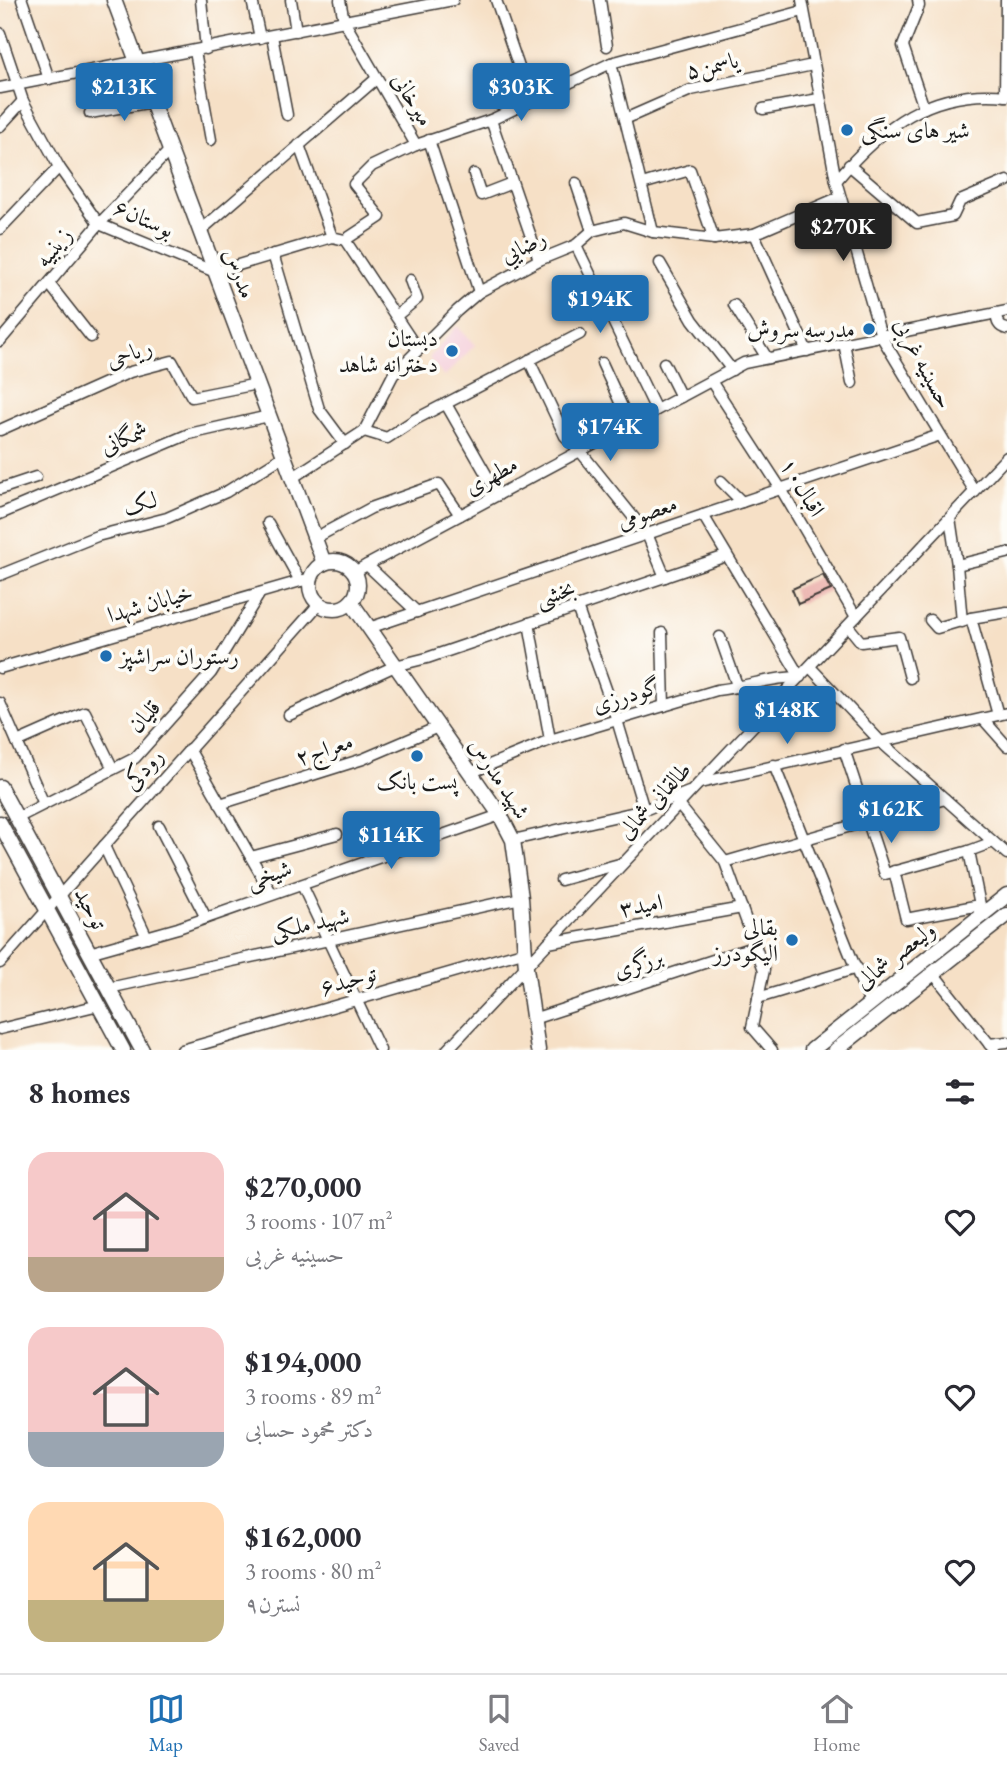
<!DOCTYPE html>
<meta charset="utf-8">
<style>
:root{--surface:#fff;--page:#f7f7f7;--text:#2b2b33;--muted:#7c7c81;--line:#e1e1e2;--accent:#1f6fb2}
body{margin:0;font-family:"EB Garamond",Amiri,serif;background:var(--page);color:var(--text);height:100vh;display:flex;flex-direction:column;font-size:26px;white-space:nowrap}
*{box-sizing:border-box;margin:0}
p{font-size:23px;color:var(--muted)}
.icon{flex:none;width:38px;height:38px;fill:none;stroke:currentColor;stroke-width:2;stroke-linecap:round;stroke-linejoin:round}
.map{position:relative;height:1050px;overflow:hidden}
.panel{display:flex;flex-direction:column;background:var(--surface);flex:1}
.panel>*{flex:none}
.price{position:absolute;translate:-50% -60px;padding:0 16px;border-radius:7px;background:var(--accent);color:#fff;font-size:23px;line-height:46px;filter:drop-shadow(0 2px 4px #0008)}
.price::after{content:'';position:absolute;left:50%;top:42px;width:21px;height:16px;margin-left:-10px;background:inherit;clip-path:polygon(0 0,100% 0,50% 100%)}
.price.active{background:#222;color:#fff}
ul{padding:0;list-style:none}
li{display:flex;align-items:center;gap:21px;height:175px;padding:0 28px}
li span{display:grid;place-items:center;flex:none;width:196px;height:140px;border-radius:21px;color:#555}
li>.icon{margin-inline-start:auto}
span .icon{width:84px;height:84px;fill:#fffc;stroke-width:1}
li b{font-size:30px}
h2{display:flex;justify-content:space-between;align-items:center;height:84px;padding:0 28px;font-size:30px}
.dock{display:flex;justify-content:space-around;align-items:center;height:98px;border-top:2px solid var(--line);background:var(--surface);font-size:19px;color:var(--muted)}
.dock a{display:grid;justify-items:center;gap:4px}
.dock .active{color:var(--accent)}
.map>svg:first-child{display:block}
.built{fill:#f5cfdb}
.building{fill:#eaada9}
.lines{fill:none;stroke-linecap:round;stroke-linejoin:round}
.minor-casing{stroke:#3d3936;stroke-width:13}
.major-casing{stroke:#3d3936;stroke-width:17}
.minor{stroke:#fff;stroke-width:10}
.major{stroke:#fff;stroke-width:14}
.poi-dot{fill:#1f6fb2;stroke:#fdfcf7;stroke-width:2.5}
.labels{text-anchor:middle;stroke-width:7;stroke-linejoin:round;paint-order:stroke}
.street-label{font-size:23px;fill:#1c1c1c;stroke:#fdfcf7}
.poi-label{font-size:23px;fill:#1c1c1c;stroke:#fdfcf7;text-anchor:end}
</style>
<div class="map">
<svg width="1007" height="1050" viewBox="0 0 1007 1050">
<rect width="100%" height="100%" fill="#fdfcf7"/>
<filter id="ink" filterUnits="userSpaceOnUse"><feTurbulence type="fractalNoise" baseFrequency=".0143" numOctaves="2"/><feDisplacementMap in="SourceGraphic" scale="14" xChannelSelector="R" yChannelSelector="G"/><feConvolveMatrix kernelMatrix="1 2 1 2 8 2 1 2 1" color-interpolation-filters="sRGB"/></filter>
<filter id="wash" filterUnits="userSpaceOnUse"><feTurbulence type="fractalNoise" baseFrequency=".00686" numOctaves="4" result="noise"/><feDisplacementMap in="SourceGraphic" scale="28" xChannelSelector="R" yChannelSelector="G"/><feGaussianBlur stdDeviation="1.57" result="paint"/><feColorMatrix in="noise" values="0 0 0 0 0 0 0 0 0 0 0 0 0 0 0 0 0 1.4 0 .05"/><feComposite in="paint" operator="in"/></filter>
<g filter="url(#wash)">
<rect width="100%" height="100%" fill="#f6e0c6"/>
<!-- built -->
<path class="built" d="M457 326 475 345 444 377 429 358Z"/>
<g id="blocks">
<!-- building -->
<path class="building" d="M823 575 831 590 798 604 792 589Z"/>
</g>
</g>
<g filter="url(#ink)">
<use href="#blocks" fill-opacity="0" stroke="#3d3936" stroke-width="2"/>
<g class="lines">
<!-- minor casing -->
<g class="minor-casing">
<g id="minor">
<path d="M22 0 49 79"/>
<path d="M201 0 206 49"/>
<path d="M252 0 260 38"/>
<path d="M291 0 296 31"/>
<path d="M496 0 522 76"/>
<path d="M600 0 607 46"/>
<path d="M802 0 836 181 881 336 975 492"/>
<path d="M918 0 919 6 903 46 924 108"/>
<path d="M0 33 23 101 59 167 99 224 215 272 332 237 345 240 380 217 354 184 372 166 416 145 344 21 340 0"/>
<path d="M272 36 287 115"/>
<path d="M195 51 211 140"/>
<path d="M611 63 653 232"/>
<path d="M0 88 453 0"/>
<path d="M1005 96 1006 0"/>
<path d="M763 109 819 99"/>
<path d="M90 113 152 102"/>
<path d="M625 119 691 90 813 65"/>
<path d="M491 120 539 260"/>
<path d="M0 126 23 101"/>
<path d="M429 140 479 292"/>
<path d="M299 145 332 237"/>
<path d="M416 145 491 120 611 63 803 11"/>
<path d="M849 165 917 223 953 216 960 201 1007 181"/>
<path d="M474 174 481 195 512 183"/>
<path d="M836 181C882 126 931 88 1007 96"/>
<path d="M576 183 592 231"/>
<path d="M642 184 690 170 714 239"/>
<path d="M0 229 59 167"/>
<path d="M200 231 376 79"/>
<path d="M754 234 807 351"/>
<path d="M345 240 418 350"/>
<path d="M576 245 656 410"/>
<path d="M273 254 319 409 345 444"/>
<path d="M660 263 693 320 732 370"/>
<path d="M50 285 91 337"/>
<path d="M734 305 767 358"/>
<path d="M996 313C997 322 998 327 1007 329"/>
<path d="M396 316 417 299 410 280"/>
<path d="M0 341 99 224 170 150"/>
<path d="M844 343 852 383"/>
<path d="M529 360 565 436 580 451 647 534 665 577"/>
<path d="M602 363 630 424"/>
<path d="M664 363 681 397"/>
<path d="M711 381 781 489 856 617"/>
<path d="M446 404 498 495"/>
<path d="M0 430 130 372 172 361 192 397 257 384"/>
<path d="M364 431 387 438 416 419 580 334"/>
<path d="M292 478 364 431 393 375 457 311 479 292 539 260 576 245 592 231 624 223 653 232 714 239 754 234 840 197"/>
<path d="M721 481 742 502"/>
<path d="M0 489 36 477"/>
<path d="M0 514 189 434 269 416"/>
<path d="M703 515 800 677"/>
<path d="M950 518 957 565 962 622"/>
<path d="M268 523 300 581"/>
<path d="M315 538 371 508 439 484 460 515"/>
<path d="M367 565 417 612"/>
<path d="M957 565 1007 553"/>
<path d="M354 572 744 363 1007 311"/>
<path d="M0 575 97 536 167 518 226 492 284 456"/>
<path d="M577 607 617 720 644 810"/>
<path d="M971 618 1007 612"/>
<path d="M930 620 937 628 971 618 998 715"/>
<path d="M529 623 550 740"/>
<path d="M848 626 861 642 899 637 910 678"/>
<path d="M369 628 940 435"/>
<path d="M662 633 664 706"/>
<path d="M720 637 738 688"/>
<path d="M810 667 881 742 1007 854"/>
<path d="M0 668 311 578"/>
<path d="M0 703 44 804"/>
<path d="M289 715 395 666 427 658 726 556"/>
<path d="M983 719 1007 746"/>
<path d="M17 742 85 712 113 769"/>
<path d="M189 749 272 894"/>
<path d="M844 749 885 874 969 851 993 842"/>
<path d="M774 765 870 1004"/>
<path d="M470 773 550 740 717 690C747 687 769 677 800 677"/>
<path d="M700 783 1007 713"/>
<path d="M220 804 363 759 438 727"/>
<path d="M679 805 725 862 764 970 752 1027 772 1050"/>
<path d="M17 818 135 758 211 673 260 593"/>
<path d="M159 826 206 918"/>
<path d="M513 840 644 810 689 792"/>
<path d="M104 846 147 937"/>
<path d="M969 851 980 905 979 912"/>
<path d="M251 857 337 834"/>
<path d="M725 862 945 799"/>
<path d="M894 871 906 919 980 905"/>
<path d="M561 880 623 863"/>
<path d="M302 885 380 1050"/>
<path d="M548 943 742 908"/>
<path d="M89 953 178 928 500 815"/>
<path d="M0 963 319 604"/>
<path d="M933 973 994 1050"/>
<path d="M109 988 521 898"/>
<path d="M758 998 857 968"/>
<path d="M533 1019 756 946"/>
<path d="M0 1029 99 1005"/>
<path d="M989 1044 1007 1042"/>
<path d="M182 1050 526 951"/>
<path d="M447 1050 1007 457"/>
</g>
</g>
<!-- major casing -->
<g class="major-casing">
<g id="major">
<path d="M114 0 324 563"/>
<circle cx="334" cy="585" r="24"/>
<path d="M351 602 500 815 513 840 521 898 526 968 538 1050"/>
<path d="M0 787 142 1050"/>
<path d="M0 823 123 1050"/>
<path d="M812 1050 1007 895"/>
<path d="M836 1050 1007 915"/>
</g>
</g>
<!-- minor -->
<use href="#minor" class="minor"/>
<!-- major -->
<use href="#major" class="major"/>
</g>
</g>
<!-- markers -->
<g class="poi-dot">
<circle cx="847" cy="130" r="7"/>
<circle cx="869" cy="329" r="7"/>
<circle cx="452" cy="351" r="7"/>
<circle cx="106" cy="656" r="7"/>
<circle cx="417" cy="756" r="7"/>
<circle cx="792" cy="940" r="7"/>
</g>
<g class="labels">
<!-- street labels -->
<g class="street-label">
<text transform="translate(712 65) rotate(-13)" y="8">یاسمن۵</text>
<text transform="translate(413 99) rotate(59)" y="8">میرخانی</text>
<text transform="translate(144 218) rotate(24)" y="8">بوستان۶</text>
<text transform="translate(523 246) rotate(-26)" y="8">رضایي</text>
<text transform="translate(53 247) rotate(-51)" y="8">زینبیه</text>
<text transform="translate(240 273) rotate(69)" y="8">مدرس</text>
<text transform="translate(129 353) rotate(-19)" y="8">ریاحی</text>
<text transform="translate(924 363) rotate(62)" y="8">حسینیه غربی</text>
<text transform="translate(124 438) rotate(-23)" y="8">شمگانی</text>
<text transform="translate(491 475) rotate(-28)" y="8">مطهری</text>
<text transform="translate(803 487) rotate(59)" y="8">اقبال۱۰</text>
<text transform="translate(140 503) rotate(-16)" y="8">لک</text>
<text transform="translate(647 512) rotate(-19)" y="8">معصومی</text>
<text transform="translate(555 593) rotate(-19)" y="8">بخشی</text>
<text transform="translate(150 603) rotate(-16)" y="8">خیابان شهدا</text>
<text transform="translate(626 695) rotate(-17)" y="8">گودرزی</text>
<text transform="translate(144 716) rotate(-48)" y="8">قلیان</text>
<text transform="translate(324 749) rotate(-18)" y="8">معراج۲</text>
<text transform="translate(143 769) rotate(-48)" y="8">رودکی</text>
<text transform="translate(500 778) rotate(57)" y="8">شهید مدرس</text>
<text transform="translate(654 800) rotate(-47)" y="8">طالقانی شمالی</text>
<text transform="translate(269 874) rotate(-18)" y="8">شیخی</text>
<text transform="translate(641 905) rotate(-10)" y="8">امید۳</text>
<text transform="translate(91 908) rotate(62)" y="8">توحید</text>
<text transform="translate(310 923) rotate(-12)" y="8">شهید ملکی</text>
<text transform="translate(895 955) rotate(-38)" y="8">ولیعصر شمالی</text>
<text transform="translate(638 963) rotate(-18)" y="8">برزگری</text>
<text transform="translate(348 980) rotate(-16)" y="8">توحید۶</text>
</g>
<!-- poi labels -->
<g class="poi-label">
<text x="861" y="138" text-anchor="start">شیر های سنگی</text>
<text x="855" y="337">مدرسه سروش</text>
<text x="438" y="346">دبستان<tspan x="438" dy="26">دخترانه شاهد</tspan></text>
<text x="120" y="664" text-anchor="start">رستوران سراشپز</text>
<text x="417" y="789" text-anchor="middle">پست بانک</text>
<text x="778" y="935">بقالی<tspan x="778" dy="26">الیگودرز</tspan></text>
</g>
</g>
</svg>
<b class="price" style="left:124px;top:123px">$213K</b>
<b class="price" style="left:521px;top:123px">$303K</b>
<b class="price active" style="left:843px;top:263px">$270K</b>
<b class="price" style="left:600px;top:335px">$194K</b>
<b class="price" style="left:610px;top:463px">$174K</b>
<b class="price" style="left:787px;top:746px">$148K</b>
<b class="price" style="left:891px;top:845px">$162K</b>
<b class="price" style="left:391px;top:871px">$114K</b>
</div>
<section class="panel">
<h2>8 homes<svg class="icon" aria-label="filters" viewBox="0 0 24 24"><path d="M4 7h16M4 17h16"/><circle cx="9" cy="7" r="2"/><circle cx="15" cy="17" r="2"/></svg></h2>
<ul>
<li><span style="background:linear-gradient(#f6c9c9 75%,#b9a48a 0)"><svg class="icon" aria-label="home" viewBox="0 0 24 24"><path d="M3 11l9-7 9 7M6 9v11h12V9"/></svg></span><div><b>$270,000</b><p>3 rooms · 107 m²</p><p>حسینیه غربی</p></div><svg class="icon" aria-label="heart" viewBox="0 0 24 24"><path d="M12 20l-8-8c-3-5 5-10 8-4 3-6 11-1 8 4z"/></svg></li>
<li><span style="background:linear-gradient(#f6c9c9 75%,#9aa5b1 0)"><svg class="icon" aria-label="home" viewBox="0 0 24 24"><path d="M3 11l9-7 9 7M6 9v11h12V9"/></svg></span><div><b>$194,000</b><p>3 rooms · 89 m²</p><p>دکتر محمود حسابی</p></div><svg class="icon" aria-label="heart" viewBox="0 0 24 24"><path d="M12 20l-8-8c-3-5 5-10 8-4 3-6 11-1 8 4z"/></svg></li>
<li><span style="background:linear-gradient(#ffd9b3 70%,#c2b280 0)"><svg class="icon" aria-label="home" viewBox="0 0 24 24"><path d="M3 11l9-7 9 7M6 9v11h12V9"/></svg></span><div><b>$162,000</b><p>3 rooms · 80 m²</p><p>نسترن۹</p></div><svg class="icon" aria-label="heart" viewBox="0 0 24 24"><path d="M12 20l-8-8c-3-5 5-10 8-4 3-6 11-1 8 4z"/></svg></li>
</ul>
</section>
<nav class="dock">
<a class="active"><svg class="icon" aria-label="map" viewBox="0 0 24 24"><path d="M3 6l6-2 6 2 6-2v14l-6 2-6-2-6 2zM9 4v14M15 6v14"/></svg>Map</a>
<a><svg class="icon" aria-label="saved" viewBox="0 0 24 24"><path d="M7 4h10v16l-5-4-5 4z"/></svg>Saved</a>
<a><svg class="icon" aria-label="home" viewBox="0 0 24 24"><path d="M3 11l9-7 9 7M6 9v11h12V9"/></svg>Home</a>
</nav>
